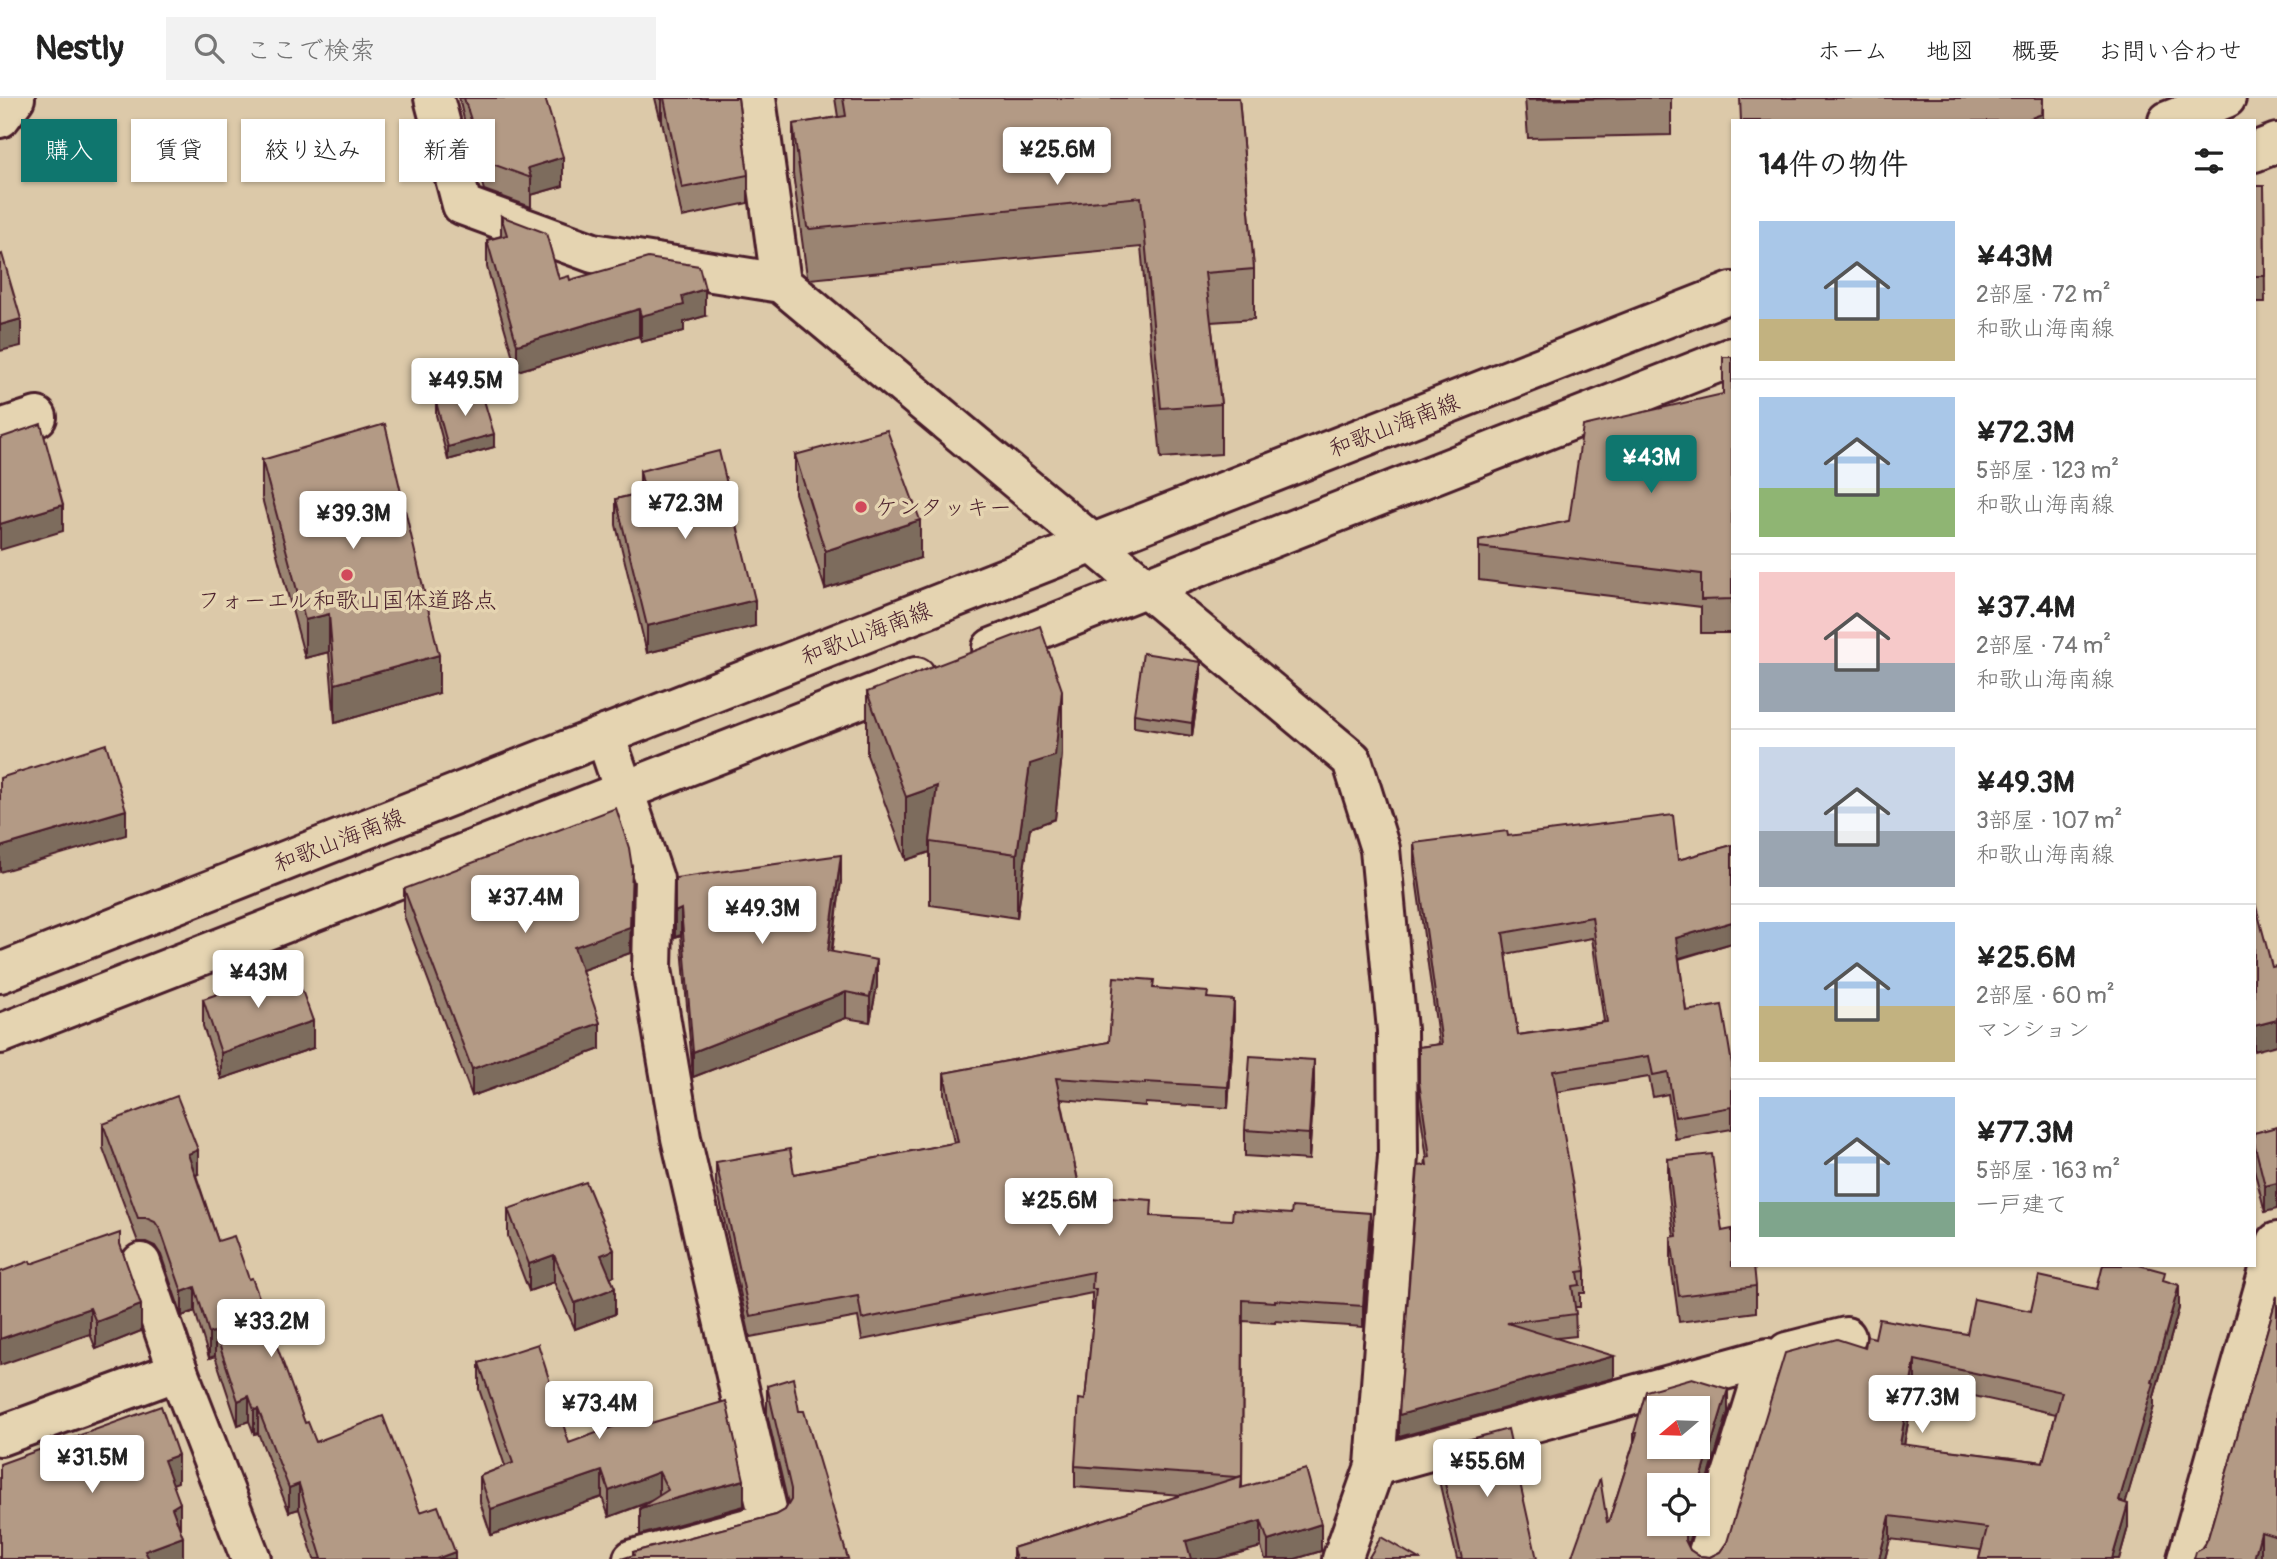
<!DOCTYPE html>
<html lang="ja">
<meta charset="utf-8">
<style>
:root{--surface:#fff;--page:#f2f2f2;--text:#222;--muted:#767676;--line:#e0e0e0;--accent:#0f766e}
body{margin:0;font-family:Pangolin,"Klee One",sans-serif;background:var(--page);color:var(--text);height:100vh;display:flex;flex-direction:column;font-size:26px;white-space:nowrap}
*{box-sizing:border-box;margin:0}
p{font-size:23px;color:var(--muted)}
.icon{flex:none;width:38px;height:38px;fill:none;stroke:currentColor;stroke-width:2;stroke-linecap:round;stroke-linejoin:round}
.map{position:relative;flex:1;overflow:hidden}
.sheet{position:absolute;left:1731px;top:21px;width:525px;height:1148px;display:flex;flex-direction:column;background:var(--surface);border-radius:0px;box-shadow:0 2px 5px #0004}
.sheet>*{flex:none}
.hud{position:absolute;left:21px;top:21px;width:665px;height:63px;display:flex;gap:14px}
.needle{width:46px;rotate:251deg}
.controls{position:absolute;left:1647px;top:1298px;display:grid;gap:14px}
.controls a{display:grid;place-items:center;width:63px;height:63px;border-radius:0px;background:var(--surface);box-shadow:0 2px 5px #0004;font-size:35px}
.price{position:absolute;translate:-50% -60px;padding:0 16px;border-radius:7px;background:#fff;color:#222;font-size:23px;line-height:46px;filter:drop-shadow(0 2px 4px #0008)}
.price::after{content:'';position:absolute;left:50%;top:42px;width:21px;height:16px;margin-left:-10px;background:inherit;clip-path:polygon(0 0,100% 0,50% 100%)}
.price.on{background:var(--accent);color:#fff}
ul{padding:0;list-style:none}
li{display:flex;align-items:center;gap:21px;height:175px;padding:0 28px}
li+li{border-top:2px solid var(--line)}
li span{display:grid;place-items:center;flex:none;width:196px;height:140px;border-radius:0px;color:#555}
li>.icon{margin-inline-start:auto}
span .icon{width:84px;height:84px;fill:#fffc;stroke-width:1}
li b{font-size:30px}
h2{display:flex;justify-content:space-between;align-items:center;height:84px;padding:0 28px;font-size:30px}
.chip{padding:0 24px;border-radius:0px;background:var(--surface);box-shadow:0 2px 5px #0004;font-size:24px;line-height:63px}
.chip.on{background:var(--accent);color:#fff}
header{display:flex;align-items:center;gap:42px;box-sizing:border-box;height:98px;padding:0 35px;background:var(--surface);border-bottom:2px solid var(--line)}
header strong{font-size:33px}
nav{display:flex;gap:38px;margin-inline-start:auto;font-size:24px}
.search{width:490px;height:63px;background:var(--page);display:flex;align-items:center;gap:18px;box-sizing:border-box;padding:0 24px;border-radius:0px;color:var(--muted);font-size:26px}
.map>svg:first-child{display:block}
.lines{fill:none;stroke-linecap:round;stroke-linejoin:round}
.minor-casing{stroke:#4a1f2b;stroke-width:44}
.major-casing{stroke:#4a1f2b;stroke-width:44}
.minor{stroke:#e5d4b1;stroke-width:38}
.major{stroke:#e5d4b1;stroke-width:38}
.wall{fill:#9a8472;stroke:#4a1f2b;stroke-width:2;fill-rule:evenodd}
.shaded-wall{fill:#7d6c5d;stroke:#4a1f2b;stroke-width:2}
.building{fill:#b39a85;stroke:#4a1f2b;stroke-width:2;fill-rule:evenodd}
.poi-dot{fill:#d1495b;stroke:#e5d4b1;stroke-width:2.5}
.labels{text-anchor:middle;stroke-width:7;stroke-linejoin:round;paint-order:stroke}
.street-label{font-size:23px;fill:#4a1f2b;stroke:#e5d4b1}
.poi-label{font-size:23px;fill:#4a1f2b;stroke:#e5d4b1;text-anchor:start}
</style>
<header>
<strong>Nestly</strong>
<div class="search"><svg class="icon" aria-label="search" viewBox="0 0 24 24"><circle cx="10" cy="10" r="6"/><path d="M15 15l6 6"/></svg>ここで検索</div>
<nav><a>ホーム</a><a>地図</a><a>概要</a><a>お問い合わせ</a></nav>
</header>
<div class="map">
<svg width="2277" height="1461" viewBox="0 0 2277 1461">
<rect width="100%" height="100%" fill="#dcc9a9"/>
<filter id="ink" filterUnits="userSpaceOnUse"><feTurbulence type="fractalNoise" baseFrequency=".0143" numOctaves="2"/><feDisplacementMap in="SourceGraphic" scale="14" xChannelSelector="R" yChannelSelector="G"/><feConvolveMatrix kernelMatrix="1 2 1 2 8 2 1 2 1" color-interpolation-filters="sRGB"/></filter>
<g filter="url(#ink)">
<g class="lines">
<!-- minor casing -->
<g class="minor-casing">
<g id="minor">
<path d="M434 0 462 107 593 155 781 185 1352 662 1380 751 1397 932 1398 1058 1375 1368 1342 1461"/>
<path d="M756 0 781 185"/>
<path d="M0 20 15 0"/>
<path d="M0 331 37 319"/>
<path d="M605 637 654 781 652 871 681 1040 770 1424 633 1461"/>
<path d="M1787 1254 1846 1239"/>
<path d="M178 1273 251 1461"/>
<path d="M0 1338 178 1273 141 1165"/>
<path d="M1375 1368 1768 1260 1706 1461"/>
<path d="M2187 1461 2277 1144"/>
</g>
</g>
<!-- major casing -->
<g class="major-casing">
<g id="major">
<path d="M2168 23 2226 0"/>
<path d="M2254 54 2277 45"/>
<path d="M992 550 1732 259"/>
<path d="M0 875 1732 194"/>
<path d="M0 936 916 579"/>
</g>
</g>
<!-- minor -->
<use href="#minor" class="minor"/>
<!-- major -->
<use href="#major" class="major"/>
</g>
<!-- wall -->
<g class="wall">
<path d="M459 0H545L563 88 531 97V109L484 92 464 28V21Z"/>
<path d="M655 0H738L748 77V105L682 119 662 23 661 24Z"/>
<path d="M835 0H1239L1254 171V221L1211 224 1221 306V356L1161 360 1141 149 810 181 807 178 793 76V26L838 19Z"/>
<path d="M1525 0H1671V37L1528 40Z"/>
<path d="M2254 88H2264L2265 204H2254Z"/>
<path d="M501 118 559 181 570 182 705 218 684 224V233L641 244 639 238 517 273 487 169V142L501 138Z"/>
<path d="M1732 259V535H1701V509L1479 482V442L1569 423 1723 296Z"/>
<path d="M436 304 494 349 448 362 436 317Z"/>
<path d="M795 357 920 460 825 491 795 395Z"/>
<path d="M262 362 439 595 335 625 329 554 305 560 262 400Z"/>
<path d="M640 373 755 528 647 555 616 427V401L640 395Z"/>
<path d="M1201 577 1192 638 1134 629V616Z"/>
<path d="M867 594 1062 656 1055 721 1030 730 1017 820 930 807V754L906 762 867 657Z"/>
<path d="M1508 738 1678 762 1732 747V845L1679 861 1686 913 1732 966V1031L1675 1041 1668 996 1653 999 1649 979 1556 994 1585 1173V1195H1580V1209H1575L1576 1238 1557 1240 1614 1280 1399 1339 1426 1060H1427L1419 1006V949L1439 946 1414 766V745ZM1592 840 1604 924 1518 937 1506 856Z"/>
<path d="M675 780 841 783 832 854 877 888 870 924 846 920 693 979 681 837 675 839Z"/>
<path d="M404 791 632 795 630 855 582 872 600 951 472 998 404 818Z"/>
<path d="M1154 890 1208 900 1234 923 1228 1010 1145 1005V1008L1061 1001 1081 1097 1152 1118 1370 1136 1363 1229 1275 1223V1225L1243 1223 1242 1390 1321 1453 1295 1461H1265L1261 1449 1217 1461H1013V1450L1182 1397 1075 1389V1368L1085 1302 1094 1212H1092V1195L862 1242 858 1219 750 1239 716 1085V1064L794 1076 954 1045 944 996V975L1109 944Z"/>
<path d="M203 901 313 950 221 981 203 928Z"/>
<path d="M1314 988 1309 1062 1245 1058V1032Z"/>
<path d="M103 1026 198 1076 196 1077 218 1143 249 1181 305 1325 316 1344 420 1414 455 1461H314L299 1411 289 1414 258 1335 254 1336 249 1323 238 1327 215 1258 209 1260 195 1213 182 1218 161 1157 155 1148 146 1144H138L103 1050Z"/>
<path d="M2277 1029 2265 1114 2254 1071V1035Z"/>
<path d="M1668 1061 1756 1188V1214L1679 1224 1671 1166V1139H1674L1668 1088Z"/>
<path d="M508 1111 614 1178 610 1180 615 1216 575 1231 554 1184 529 1193 508 1138Z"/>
<path d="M120 1146 141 1233 96 1251 90 1236 31 1166Z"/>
<path d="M2165 1183 2179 1210 2154 1299V1308L2125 1405 2128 1429 2119 1461H1979L1981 1452 1890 1441 1885 1461H1571L1607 1424 1609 1423 1634 1344V1335L1728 1314 1698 1415V1388L1659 1426H1694L1687 1448 1690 1452 1699 1458 1710 1459 1720 1454 1865 1250 1875 1240 1967 1236 2097 1191ZM1915 1285 2056 1316 2043 1364 1904 1347Z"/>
<path d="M2277 1198V1461H2194L2208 1440Z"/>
<path d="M479 1265 569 1345 651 1325 744 1408 640 1437 650 1404 609 1419 602 1399 491 1437 480 1404V1378L505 1368 479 1291Z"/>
<path d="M767 1288 799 1313 848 1461 633 1457V1454L776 1417 785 1412 788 1406 767 1316Z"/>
<path d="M1437 1350 1537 1461H1457L1437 1374Z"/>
</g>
<!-- shaded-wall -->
<g class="shaded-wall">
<path d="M661 0H662V23L661 24Z"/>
<path d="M2043 0V23H2023Z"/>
<path d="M563 59V88L531 97V80L528 70Z"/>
<path d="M705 191V218L684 224V233L641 244V218L682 198Z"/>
<path d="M639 211V238L517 273V247Z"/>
<path d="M21 221V248L0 253V227Z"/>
<path d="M494 336V349L448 362V349Z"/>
<path d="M63 407V433L0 452V426Z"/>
<path d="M920 422V460L825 491V453Z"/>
<path d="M755 502V528L647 555V528Z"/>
<path d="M329 516V554L305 560V522Z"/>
<path d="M439 557V595L335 625V586Z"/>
<path d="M1201 564V577L1192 638V625Z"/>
<path d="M1062 592V656L1055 721 1030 730 1017 820V756L1030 666Z"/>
<path d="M937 688 930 744V754L906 762V699Z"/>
<path d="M126 712V737L0 774V749Z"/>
<path d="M841 757V783L828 879V853Z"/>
<path d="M632 769 630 855 574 875V849Z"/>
<path d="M681 811V837L675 839V814Z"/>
<path d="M1732 824V845L1676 861V840Z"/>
<path d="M877 862V888L870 924V899Z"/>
<path d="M846 894V920L693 979V954Z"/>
<path d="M1234 902V923L1228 1010V989Z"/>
<path d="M2277 922V947L2254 953V928Z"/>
<path d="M313 923V950L221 981V955Z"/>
<path d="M600 925V951L472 998V971Z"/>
<path d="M1314 962V988L1309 1062V1036Z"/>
<path d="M198 1052V1076L188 1080V1056Z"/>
<path d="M2277 1085V1111L2265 1114V1088Z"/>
<path d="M1370 1115V1136L1363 1229V1208Z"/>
<path d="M614 1152V1178L601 1183V1157Z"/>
<path d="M554 1157V1184L529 1193V1166Z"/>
<path d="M2179 1187V1210L2154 1299V1308L2119 1427V1403Z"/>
<path d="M195 1189V1213L182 1218V1194Z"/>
<path d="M615 1190V1216L575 1231V1205Z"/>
<path d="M141 1207V1233L96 1251V1224Z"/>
<path d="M90 1210V1236L0 1267V1241Z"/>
<path d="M215 1234V1258L209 1260V1235Z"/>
<path d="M1614 1258V1280L1399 1339V1317Z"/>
<path d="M1915 1262V1285L1900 1370V1346Z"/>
<path d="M1728 1291V1314L1698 1415V1391Z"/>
<path d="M249 1298V1323L238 1327V1303Z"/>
<path d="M258 1311V1335L254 1336V1312Z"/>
<path d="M178 1357V1384L164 1389V1362Z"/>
<path d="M602 1373V1399L491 1437V1411Z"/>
<path d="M659 1374V1400L609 1419V1393Z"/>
<path d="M744 1382V1408L640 1437V1410Z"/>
<path d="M299 1386V1411L289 1414V1390Z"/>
<path d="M180 1405V1432L172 1410Z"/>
<path d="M2128 1406V1429L2119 1461H2112Z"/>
<path d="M1890 1418V1441L1885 1461H1879Z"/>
<path d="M1261 1423V1449L1217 1461H1186V1443Z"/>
<path d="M1321 1426V1453L1295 1461H1268V1443Z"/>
<path d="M1687 1426H1694L1685 1455V1432Z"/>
<path d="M2261 1434V1461H2254Z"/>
<path d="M183 1439V1461H145V1453Z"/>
<path d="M455 1454V1461H436Z"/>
</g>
<!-- building -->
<g class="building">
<path d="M464 0H545L563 59 528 70 531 80 484 63Z"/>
<path d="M664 0H738L748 77 682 90Z"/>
<path d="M843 0H1239L1254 171 1205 175 1221 306 1161 310 1141 99 810 131 807 129 793 26 846 18Z"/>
<path d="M1528 0H1635L1528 2Z"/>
<path d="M1740 0H2043L2042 16 2023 23H1741Z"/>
<path d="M2254 88H2264L2265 178H2254Z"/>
<path d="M501 118 546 135 559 181 569 178 570 182 648 160 699 168 705 191 682 198 684 207 641 218 639 211 517 247 487 142 507 137Z"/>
<path d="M2 156 21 221 0 227V157Z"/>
<path d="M1723 259H1732V501L1701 502V476L1479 449V442L1569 423 1583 328 1723 296Z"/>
<path d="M481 292 494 336 448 349 436 304Z"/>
<path d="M41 326 63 407 0 426V340Z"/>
<path d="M385 326 439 557 335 586 329 516 305 522 262 362Z"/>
<path d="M887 332 920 422 825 453 795 357Z"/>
<path d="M719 353 755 502 647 528 616 401 645 394 640 373Z"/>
<path d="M1040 528 1062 592 1055 658 1030 666 1017 756 930 744 937 688 906 699 867 594Z"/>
<path d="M1143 555 1201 564 1192 625 1134 616Z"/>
<path d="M106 646 126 712 0 749V680Z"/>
<path d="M616 710 629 750 632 769 630 829 574 849 600 925 472 971 404 791Z"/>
<path d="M1673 717 1678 762 1732 747V824L1676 840 1686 913 1722 907 1732 966V1009L1675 1019 1668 974 1653 977 1649 958 1553 973 1573 1089 1585 1173 1578 1174 1580 1187 1572 1188 1576 1216 1507 1225 1614 1258 1399 1317 1418 1068 1427 1067 1426 1060 1430 1059 1419 984V949L1442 946 1414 745 1507 733 1508 738ZM1592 819 1607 924 1518 937 1503 835Z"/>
<path d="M841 757 828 853 877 862 870 899 846 894 693 954 681 811 675 814V780Z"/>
<path d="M2254 801 2272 869 2277 868V922L2254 928Z"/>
<path d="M294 870 313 923 221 955 203 901Z"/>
<path d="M1114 879 1154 882 1153 890 1208 894 1207 900 1234 902 1228 989 1145 984V986L1056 980 1081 1097 1152 1102 1151 1118 1232 1122 1233 1112 1291 1116 1292 1109 1370 1115 1363 1208 1275 1202V1204L1243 1202 1242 1380V1378L1237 1379 1075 1368 1079 1301 1085 1302 1096 1191H1092L1093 1174 862 1221 858 1198 750 1218 716 1064 790 1051 794 1076 958 1044 944 975 1109 944Z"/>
<path d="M1250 958 1314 962 1309 1036 1245 1032Z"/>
<path d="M177 998 198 1052 188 1056 218 1143 234 1138 249 1181 252 1180 305 1325 308 1324 316 1344 383 1318 420 1414 438 1408 455 1454 436 1461H322L299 1386 289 1390 258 1311 254 1312 249 1298 238 1303 215 1234 209 1235 195 1189 182 1194 161 1133 155 1124 146 1120H138L103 1026Z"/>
<path d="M2277 1029V1085L2265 1088 2254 1044V1035Z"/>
<path d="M1712 1056 1722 1133 1732 1131V1167H1754L1756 1188 1679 1198 1671 1139 1677 1138 1668 1061Z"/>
<path d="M586 1084 614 1152 601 1157 615 1190 575 1205 554 1157 529 1166 508 1111Z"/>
<path d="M120 1135V1146L141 1207 96 1224 90 1210 0 1241V1174L30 1163 31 1166Z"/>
<path d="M2103 1167H2139L2165 1174 2163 1182 2179 1187 2152 1284 2154 1285 2119 1403 2128 1406 2112 1461H1979L1987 1430 1890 1418 1879 1461H1571L1600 1380 1607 1424 1609 1423 1637 1335H1634L1646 1293 1692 1280 1728 1291 1698 1391V1388H1659V1426H1687L1685 1432V1442L1690 1452 1699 1458 1710 1459 1720 1454 1727 1444 1785 1255 1837 1241 1865 1250 1867 1238 1875 1240 1879 1221 1967 1236 1974 1201 2031 1213 2039 1178 2097 1191ZM1915 1262 2062 1294 2043 1364 1900 1346ZM1659 1311H1698V1349H1659Z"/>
<path d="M2277 1198V1439L2261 1434 2254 1461H2194L2196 1454 2203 1450 2208 1440Z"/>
<path d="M538 1246 569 1345 648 1316 651 1325 726 1303 744 1382 640 1410 668 1392 659 1374 609 1393 602 1373 491 1411 480 1378 513 1365 479 1265Z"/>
<path d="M793 1280 799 1313H804L848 1461H621L634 1457 633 1454 776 1417 785 1412 791 1402V1391L767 1288Z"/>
<path d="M161 1308 178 1357 164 1362 180 1405 172 1410 183 1439 145 1453 149 1461H0V1366Z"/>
<path d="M1508 1331 1537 1461H1462L1437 1350Z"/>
<path d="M1306 1371 1321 1426 1268 1443 1261 1423 1186 1443 1191 1461H1016L1013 1450 1242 1378 1241 1390Z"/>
<path d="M1381 1439 1419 1461H1368Z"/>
</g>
</g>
<!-- markers -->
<g class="poi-dot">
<circle cx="861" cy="409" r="7"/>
<circle cx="347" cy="477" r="7"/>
</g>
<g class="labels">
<!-- street labels -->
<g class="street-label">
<text transform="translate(1394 327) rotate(-21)" y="8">和歌山海南線</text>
<text transform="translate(866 535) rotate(-21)" y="8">和歌山海南線</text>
<text transform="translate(339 742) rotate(-21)" y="8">和歌山海南線</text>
</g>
<!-- poi labels -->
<g class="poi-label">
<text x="875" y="417">ケンタッキー</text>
<text x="347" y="510" text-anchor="middle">フォーエル和歌山国体道路点</text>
</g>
</g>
</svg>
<div class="controls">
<a><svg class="needle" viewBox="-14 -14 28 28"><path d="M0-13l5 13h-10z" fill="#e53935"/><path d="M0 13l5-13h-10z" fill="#767676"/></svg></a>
<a><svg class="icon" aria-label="locate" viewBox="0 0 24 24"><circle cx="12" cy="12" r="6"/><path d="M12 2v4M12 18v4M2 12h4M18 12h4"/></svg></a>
</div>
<b class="price" style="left:1057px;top:89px">¥25.6M</b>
<b class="price" style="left:465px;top:320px">¥49.5M</b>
<b class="price on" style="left:1651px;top:397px">¥43M</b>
<b class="price" style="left:685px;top:443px">¥72.3M</b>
<b class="price" style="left:353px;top:453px">¥39.3M</b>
<b class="price" style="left:525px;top:837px">¥37.4M</b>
<b class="price" style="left:762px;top:848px">¥49.3M</b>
<b class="price" style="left:258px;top:912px">¥43M</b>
<b class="price" style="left:1059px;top:1140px">¥25.6M</b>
<b class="price" style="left:271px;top:1261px">¥33.2M</b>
<b class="price" style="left:1922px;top:1337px">¥77.3M</b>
<b class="price" style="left:599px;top:1343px">¥73.4M</b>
<b class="price" style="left:92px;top:1397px">¥31.5M</b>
<b class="price" style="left:1487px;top:1401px">¥55.6M</b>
<div class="hud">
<a class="chip on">購入</a>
<a class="chip">賃貸</a>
<a class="chip">絞り込み</a>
<a class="chip">新着</a>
</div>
<section class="sheet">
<h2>14件の物件<svg class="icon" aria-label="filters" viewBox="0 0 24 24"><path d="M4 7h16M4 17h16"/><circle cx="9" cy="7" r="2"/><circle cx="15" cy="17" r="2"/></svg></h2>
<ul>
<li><span style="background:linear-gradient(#a9c7e8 70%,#c2b280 0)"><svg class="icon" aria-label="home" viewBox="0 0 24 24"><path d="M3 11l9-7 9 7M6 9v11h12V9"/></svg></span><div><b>¥43M</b><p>2部屋 · 72 m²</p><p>和歌山海南線</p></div></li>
<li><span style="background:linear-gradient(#a9c7e8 65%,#8fb573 0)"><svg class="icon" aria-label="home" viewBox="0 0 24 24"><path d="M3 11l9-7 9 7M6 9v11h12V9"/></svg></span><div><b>¥72.3M</b><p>5部屋 · 123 m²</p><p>和歌山海南線</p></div></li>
<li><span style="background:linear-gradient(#f6c9c9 65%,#9aa5b1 0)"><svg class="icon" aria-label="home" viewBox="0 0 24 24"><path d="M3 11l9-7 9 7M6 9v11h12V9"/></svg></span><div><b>¥37.4M</b><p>2部屋 · 74 m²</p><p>和歌山海南線</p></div></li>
<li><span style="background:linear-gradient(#c9d6e8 60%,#9aa5b1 0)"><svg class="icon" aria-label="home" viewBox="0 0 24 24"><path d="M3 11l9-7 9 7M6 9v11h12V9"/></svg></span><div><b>¥49.3M</b><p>3部屋 · 107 m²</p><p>和歌山海南線</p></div></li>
<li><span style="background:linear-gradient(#a9c7e8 60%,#c2b280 0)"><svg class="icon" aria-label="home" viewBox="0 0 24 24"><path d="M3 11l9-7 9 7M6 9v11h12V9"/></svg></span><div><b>¥25.6M</b><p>2部屋 · 60 m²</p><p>マンション</p></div></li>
<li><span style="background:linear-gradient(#a9c7e8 75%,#7fa58c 0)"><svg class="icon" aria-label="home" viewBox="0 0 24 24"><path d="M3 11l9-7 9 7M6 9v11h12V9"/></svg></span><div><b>¥77.3M</b><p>5部屋 · 163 m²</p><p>一戸建て</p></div></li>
</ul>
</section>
</div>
